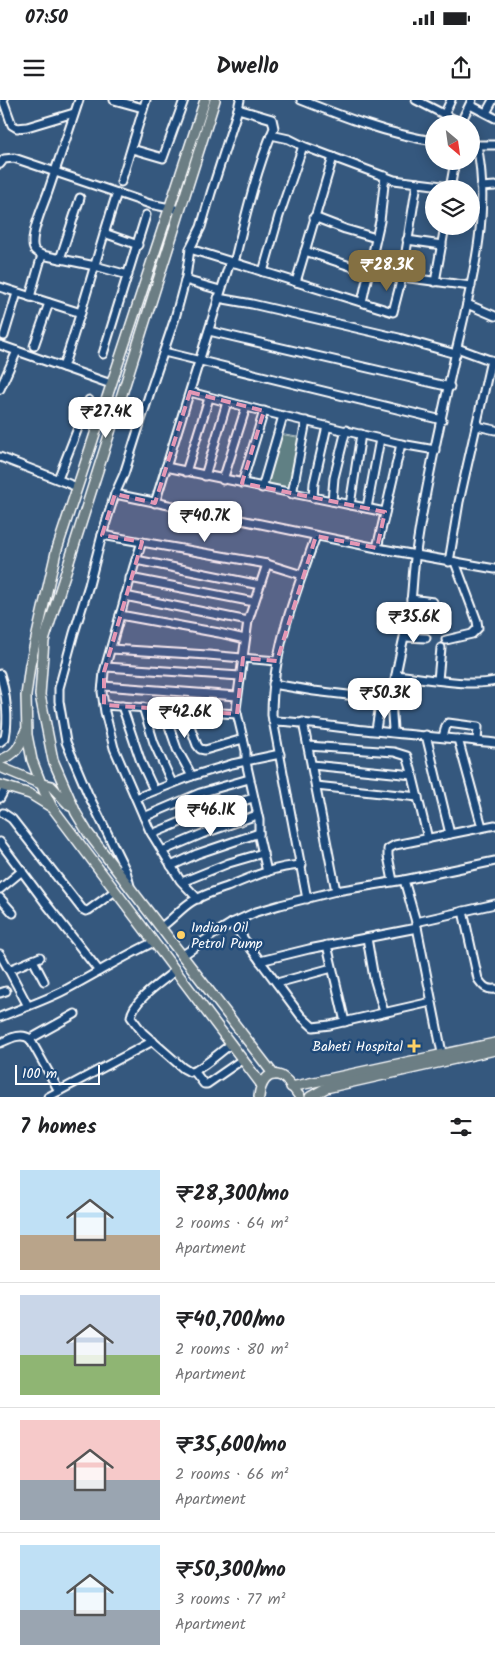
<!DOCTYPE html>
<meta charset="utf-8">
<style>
:root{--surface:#fff;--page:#f2f2f2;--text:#202124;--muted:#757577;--line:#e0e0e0;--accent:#847042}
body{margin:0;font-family:Kalam,sans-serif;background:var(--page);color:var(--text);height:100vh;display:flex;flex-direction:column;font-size:19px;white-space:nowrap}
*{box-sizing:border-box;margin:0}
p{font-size:16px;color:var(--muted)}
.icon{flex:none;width:28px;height:28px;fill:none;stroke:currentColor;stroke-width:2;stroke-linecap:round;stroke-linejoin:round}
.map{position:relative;height:997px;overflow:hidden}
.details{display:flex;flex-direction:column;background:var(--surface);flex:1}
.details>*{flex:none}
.needle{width:32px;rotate:151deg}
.fabs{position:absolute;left:425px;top:15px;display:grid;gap:10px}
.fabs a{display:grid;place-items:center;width:55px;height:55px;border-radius:50%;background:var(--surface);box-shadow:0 2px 12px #0003;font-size:25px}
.scale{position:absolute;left:15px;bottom:12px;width:85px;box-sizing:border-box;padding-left:5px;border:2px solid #fff;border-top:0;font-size:14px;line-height:18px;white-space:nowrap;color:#fff;-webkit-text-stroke:4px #1f4a7a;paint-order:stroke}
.price{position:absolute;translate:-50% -42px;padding:0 11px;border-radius:10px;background:#fff;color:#222;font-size:16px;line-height:32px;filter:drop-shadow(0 1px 2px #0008)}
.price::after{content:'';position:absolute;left:50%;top:30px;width:15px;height:11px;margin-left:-8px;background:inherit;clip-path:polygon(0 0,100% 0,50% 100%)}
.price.current{background:var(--accent);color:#fff}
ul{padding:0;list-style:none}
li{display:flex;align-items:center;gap:15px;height:125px;padding:0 20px}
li+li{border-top:1px solid var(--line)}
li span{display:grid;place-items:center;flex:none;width:140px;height:100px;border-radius:0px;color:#555}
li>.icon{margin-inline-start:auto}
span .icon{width:60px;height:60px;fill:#fffc;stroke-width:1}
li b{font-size:21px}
h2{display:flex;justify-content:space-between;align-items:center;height:60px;padding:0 20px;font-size:21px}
.status{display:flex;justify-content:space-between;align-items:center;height:35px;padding:0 25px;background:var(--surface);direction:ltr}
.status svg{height:14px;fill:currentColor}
header{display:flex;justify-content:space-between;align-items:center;height:65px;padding:0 20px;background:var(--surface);font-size:22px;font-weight:800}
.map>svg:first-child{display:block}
.green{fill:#608084;stroke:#b0c0c2}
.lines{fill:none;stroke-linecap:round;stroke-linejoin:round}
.minor-casing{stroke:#fff;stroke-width:11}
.major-casing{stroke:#fff;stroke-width:12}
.minor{stroke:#1f4a7a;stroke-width:7}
.major{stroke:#6c7e84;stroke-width:9}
.marked{fill:#e497b5;fill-opacity:0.2;stroke:#e497b5;stroke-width:4;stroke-dasharray:10 6;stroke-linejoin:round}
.poi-dot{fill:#ffd166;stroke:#1f4a7a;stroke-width:2}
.labels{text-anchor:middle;stroke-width:5;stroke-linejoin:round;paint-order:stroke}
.poi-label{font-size:14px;fill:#fff;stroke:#1f4a7a;text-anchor:start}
</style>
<div class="status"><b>07:50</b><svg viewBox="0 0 49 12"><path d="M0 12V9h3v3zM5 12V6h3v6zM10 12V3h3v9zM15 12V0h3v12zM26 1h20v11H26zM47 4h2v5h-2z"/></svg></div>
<header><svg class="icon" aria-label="menu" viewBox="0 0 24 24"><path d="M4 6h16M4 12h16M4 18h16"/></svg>Dwello<svg class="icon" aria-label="share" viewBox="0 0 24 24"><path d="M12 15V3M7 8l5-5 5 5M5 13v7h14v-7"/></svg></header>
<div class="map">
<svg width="495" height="997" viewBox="0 0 495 997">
<rect width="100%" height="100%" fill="#35587e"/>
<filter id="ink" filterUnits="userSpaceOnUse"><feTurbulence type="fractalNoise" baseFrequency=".02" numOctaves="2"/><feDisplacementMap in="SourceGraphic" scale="10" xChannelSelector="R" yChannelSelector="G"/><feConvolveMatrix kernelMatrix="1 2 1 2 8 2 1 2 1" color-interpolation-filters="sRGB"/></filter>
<g filter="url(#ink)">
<!-- green -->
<path class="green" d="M279 334 303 338 292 393 263 387Z"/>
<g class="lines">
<!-- minor casing -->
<g class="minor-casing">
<g id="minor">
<path d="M3 0 12 25 17 28 27 27 74 13"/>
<path d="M79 0C69 31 58 62 48 92 43 106 32 130 33 144 33 151 37 152 42 155L95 166 128 175"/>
<path d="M114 0 143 8"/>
<path d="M301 0C344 17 387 34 434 41"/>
<path d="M416 0 461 23"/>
<path d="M470 5 495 18"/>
<path d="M486 13 493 0"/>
<path d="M444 15 451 0"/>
<path d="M460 24 472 0"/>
<path d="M271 35 289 39 303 46 394 80 450 87"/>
<path d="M471 45H495"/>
<path d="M132 49 163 58 184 0"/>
<path d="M0 64 4 59 14 58 150 104 180 110"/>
<path d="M121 82 146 0"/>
<path d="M481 87 495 86"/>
<path d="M450 89 455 61"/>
<path d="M314 117 345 129 376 138"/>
<path d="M104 133 138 145"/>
<path d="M407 140 442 145"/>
<path d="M190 149 393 212 402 177 417 83"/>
<path d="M305 151 368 172"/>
<path d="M60 159 80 98"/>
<path d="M234 163C245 118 256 70 274 28L272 19 238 9"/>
<path d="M263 172 279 116 303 46"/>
<path d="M402 177 471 186"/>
<path d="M185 180 220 190"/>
<path d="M296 182 333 57"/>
<path d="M435 182 445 126"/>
<path d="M0 187 81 213"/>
<path d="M30 197 42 155"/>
<path d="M218 198 252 204 399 238 456 254"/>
<path d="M362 202 380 121 385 76"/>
<path d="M467 204 495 216"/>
<path d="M209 231 450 287"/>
<path d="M4 236 17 193"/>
<path d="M0 245 111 284"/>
<path d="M34 246 49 203"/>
<path d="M457 248 495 262"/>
<path d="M164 252 442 320"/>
<path d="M103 254 146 115"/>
<path d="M63 267C83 210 98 151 117 93"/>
<path d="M0 289 17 251"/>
<path d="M190 292 258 310 401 344 435 350"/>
<path d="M477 326 495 330"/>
<path d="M0 357 77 387"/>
<path d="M166 367 385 412"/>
<path d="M186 372 209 298"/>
<path d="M205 376 227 302"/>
<path d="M58 379 89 300"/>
<path d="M223 380 246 307"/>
<path d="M242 383 264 311"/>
<path d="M262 388 283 316"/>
<path d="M115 394 377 448 495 469"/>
<path d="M292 394 306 321"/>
<path d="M313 398 314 383 327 326"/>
<path d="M332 401 334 378 346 330"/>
<path d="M155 403 230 162"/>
<path d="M350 405 361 334"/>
<path d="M367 408 380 339"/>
<path d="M102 435 267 464 302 475"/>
<path d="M142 442 134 466 104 572 102 592 105 612 114 648 150 731 180 780 198 799"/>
<path d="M377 448 401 344"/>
<path d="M136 460 260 485"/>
<path d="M449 462 459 402 491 260"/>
<path d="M267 464 248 521 236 609 246 651V662L259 720V737L267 772"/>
<path d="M130 478 254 502"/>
<path d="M125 496 248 521"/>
<path d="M411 499 433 502"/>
<path d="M120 515 219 533 245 539"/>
<path d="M405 537 426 538"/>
<path d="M446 540 472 534 478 528 477 521 455 462"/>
<path d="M111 549 208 555 277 561"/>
<path d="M106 567 240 576"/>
<path d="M0 574C6 593 9 619 5 638L0 642"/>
<path d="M396 575C424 578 469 587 495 581"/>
<path d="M438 580 441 548"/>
<path d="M273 584 314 591 373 598 380 604 376 630"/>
<path d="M103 586 237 596"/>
<path d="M104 605 237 614"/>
<path d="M122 606 141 662 154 690"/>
<path d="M143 607 154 643 172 683"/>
<path d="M163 609 177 649 192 676"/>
<path d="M184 610 197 645 200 649 205 650 243 639"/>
<path d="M273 621C304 622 334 627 365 630 408 635 452 638 495 643"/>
<path d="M303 622 336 791"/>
<path d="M393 632C393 622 391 612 392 602 395 568 406 535 411 501 413 485 413 468 416 452 426 383 442 315 457 247 472 182 491 113 477 45"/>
<path d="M426 635 450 734"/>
<path d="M443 637 446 626 448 623 478 627 477 641"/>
<path d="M458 639 482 727"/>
<path d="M308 646 394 652 407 656 411 669 428 739"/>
<path d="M312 665 413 675"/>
<path d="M316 686 418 697"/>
<path d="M0 698 6 687"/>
<path d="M136 698 192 676 232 664 280 654"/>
<path d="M3 713 12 719 82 809 86 811 89 810 115 791"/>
<path d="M144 717 200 693 249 679"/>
<path d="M152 734 200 714 253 698"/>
<path d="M0 742 44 801 99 871"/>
<path d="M162 751 202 734 257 715"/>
<path d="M171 766 197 754 259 733"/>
<path d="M404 780 416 822 443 958"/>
<path d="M393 781 388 756V749L395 745 495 725"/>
<path d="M182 782 229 763 263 753"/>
<path d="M130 786 126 771 88 694 66 642 59 601V588L74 533 89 485 102 435 115 394 124 374 151 289 175 218 186 177 190 149 201 127 211 93 238 9 240 0"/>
<path d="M0 789 22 771"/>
<path d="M0 798 13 813"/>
<path d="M307 799 272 615C272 553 295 494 316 436"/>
<path d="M463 811 478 879C483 886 486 890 495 889"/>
<path d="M416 822 495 804"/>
<path d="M232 823 301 916 313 927 330 925 431 902"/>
<path d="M161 827C172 820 180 809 191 802 202 795 215 791 227 787 251 777 276 766 302 765"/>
<path d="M367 838 374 878 384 912"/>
<path d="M327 845 345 922"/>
<path d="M0 854 9 870"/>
<path d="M183 855 214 834 232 823 256 812 280 805 336 791 404 780 495 761"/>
<path d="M33 860 44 881"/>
<path d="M260 861 309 849 417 828"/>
<path d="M176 870C163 881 133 900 131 917L143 933 183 968C185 969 188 971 190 972 197 973 224 949 231 944"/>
<path d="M277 883 332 868"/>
<path d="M0 893 6 891"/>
<path d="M28 906 9 870 40 857"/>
<path d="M0 917C22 908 44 901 65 890 95 874 124 856 154 842"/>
<path d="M30 939 75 914"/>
<path d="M0 943C9 939 21 932 30 939L59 991"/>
<path d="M194 971 204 984H207L243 959"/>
<path d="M48 997 153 941"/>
</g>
</g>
<!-- major casing -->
<g class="major-casing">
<g id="major">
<path d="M205 0 56 452 30 565 26 596 27 635 32 660 44 691 52 707 261 984"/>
<path d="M215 0 44 541 40 595 53 660 76 713 88 733 274 975"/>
<path d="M0 660C15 655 20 647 25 632"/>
<path d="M0 667 41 684 51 686 70 706"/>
<path d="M0 685 30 694 51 707"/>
<path d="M291 987 495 943"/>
<path d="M259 997C260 986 266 970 281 976 289 980 295 991 300 997"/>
<path d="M310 997 326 988 495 950"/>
</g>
</g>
<!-- minor -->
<use href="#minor" class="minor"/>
<!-- major -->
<use href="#major" class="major"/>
</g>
</g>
<!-- marked area -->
<path class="marked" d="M190 292 264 311 242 383 385 412 377 448 316 436 277 561 243 558 237 614 104 605V572L142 442 102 435 115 394 155 403Z"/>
<!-- markers -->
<g class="poi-dot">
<circle cx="181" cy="835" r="5"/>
<path d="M411.5 938.5h5v5h5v5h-5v5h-5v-5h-5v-5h5z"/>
</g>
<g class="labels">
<!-- poi labels -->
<g class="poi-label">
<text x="191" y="832">Indian Oil<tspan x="191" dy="16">Petrol Pump</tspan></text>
<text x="403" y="951" text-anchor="end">Baheti Hospital</text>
</g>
</g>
</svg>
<div class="fabs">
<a><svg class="needle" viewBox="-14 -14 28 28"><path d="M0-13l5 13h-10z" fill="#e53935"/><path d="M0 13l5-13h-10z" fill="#757577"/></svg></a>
<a><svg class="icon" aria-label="layers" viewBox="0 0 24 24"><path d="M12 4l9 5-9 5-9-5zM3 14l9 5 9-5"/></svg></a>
</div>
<div class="scale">100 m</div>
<b class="price current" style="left:387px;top:192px">₹28.3K</b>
<b class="price" style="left:106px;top:339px">₹27.4K</b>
<b class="price" style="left:205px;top:443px">₹40.7K</b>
<b class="price" style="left:414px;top:544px">₹35.6K</b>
<b class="price" style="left:385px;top:620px">₹50.3K</b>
<b class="price" style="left:185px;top:639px">₹42.6K</b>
<b class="price" style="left:211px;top:737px">₹46.1K</b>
</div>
<section class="details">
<h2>7 homes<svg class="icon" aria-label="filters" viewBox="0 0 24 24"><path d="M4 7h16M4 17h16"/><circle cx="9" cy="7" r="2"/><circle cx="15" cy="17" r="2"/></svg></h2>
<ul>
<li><span style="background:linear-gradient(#bfe0f5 65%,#b9a48a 0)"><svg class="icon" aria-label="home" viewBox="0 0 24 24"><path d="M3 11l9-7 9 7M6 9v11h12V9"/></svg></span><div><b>₹28,300/mo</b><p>2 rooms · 64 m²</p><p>Apartment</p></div></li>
<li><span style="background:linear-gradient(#c9d6e8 60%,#8fb573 0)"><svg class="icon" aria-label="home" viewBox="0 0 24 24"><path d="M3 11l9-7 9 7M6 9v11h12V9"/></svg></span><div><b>₹40,700/mo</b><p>2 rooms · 80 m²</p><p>Apartment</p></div></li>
<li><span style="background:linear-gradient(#f6c9c9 60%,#9aa5b1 0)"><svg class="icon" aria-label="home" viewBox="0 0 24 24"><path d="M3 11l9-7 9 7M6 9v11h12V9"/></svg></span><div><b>₹35,600/mo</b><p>2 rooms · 66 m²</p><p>Apartment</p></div></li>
<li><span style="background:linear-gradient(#bfe0f5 65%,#9aa5b1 0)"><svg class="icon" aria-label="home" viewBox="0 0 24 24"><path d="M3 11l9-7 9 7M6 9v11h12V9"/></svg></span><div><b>₹50,300/mo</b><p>3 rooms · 77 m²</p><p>Apartment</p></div></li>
</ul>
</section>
